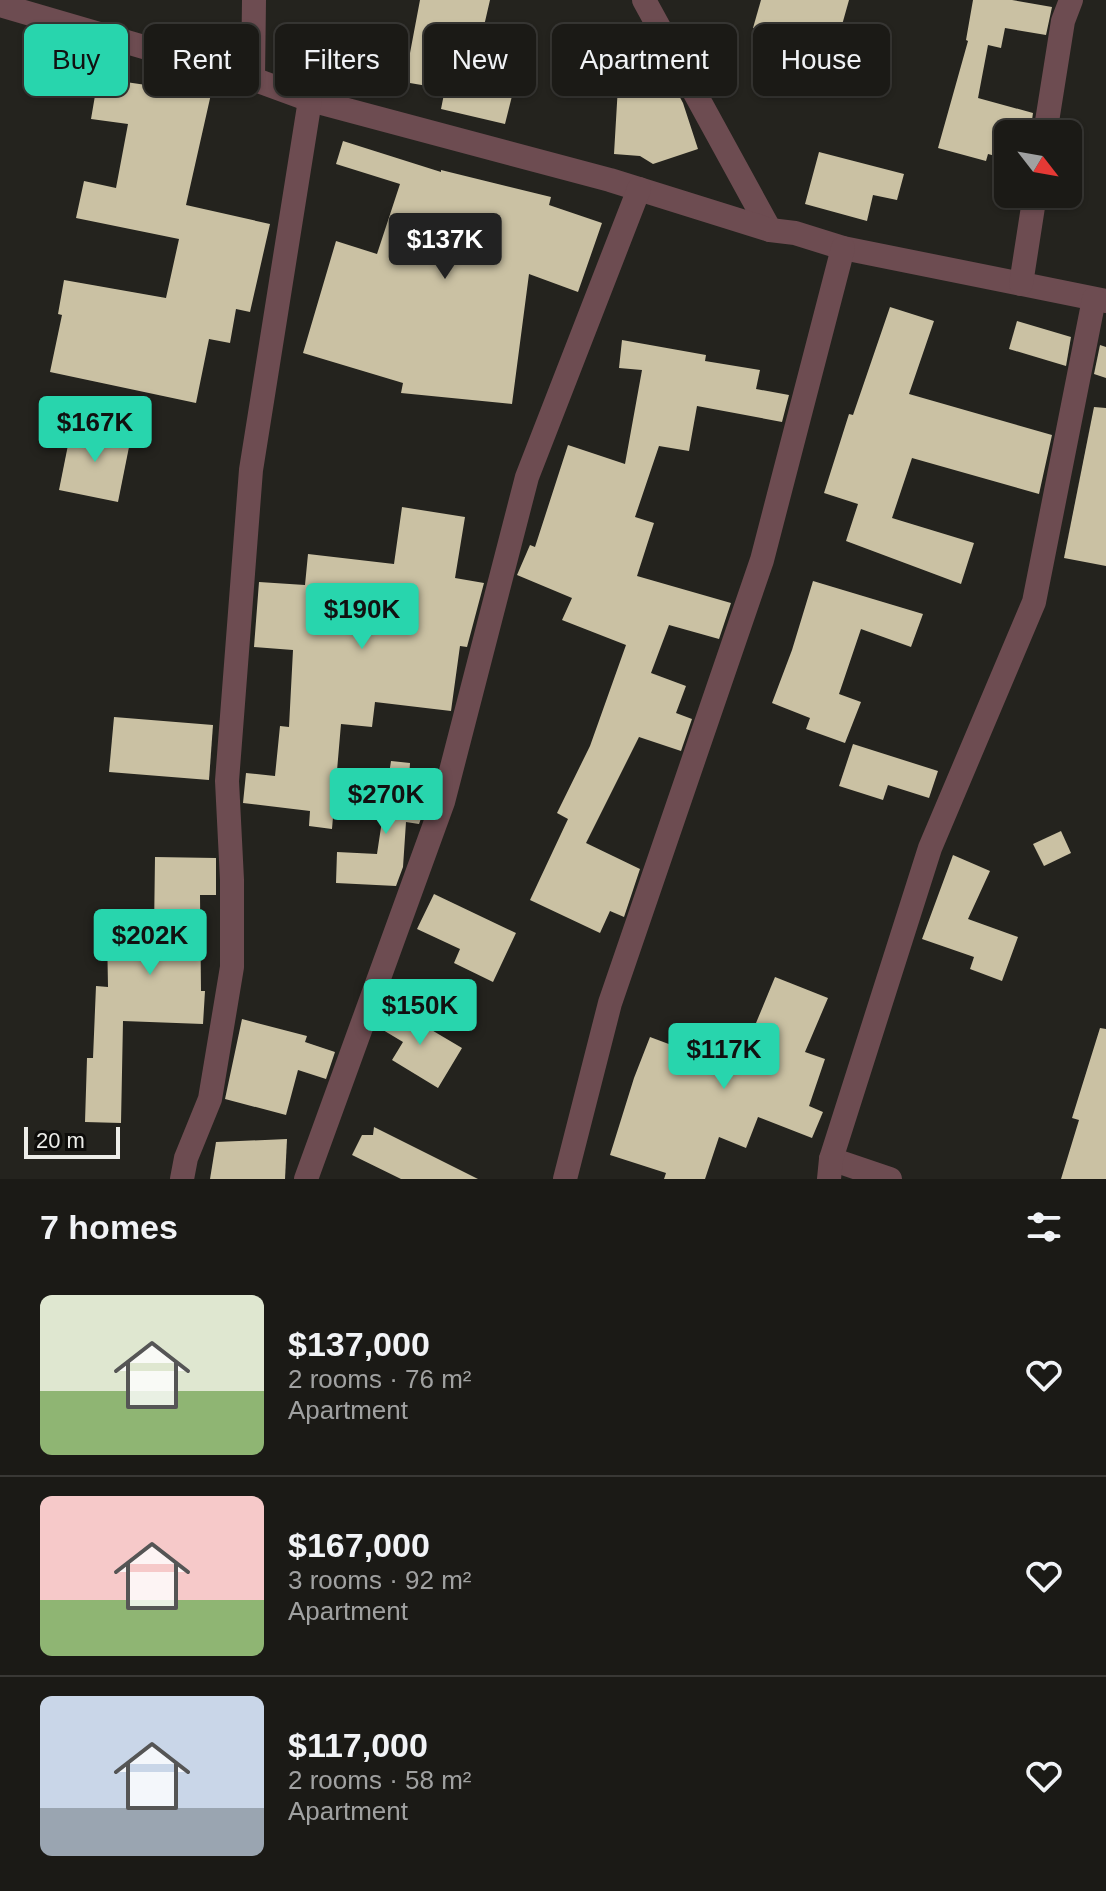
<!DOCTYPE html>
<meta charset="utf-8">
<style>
:root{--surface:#1b1a16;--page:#282723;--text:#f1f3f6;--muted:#a0a1a1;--line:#393835;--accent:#28d5ad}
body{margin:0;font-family:Arial,sans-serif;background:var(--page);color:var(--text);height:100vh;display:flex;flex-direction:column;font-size:30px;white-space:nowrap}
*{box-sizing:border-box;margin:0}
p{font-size:26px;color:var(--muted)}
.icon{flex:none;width:44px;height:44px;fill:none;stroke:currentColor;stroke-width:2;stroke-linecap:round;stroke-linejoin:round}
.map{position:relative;height:1179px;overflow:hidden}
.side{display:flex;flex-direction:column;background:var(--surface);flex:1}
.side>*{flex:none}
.guide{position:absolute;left:24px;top:24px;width:1058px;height:72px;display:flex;gap:16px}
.needle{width:52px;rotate:121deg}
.fabs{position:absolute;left:994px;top:120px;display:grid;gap:16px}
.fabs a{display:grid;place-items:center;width:88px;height:88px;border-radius:12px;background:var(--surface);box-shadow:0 2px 6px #0004,0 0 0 2px var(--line);font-size:40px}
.scale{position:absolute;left:24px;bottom:20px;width:96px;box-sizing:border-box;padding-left:8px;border:4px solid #edede9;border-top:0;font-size:22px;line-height:28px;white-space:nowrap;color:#edede9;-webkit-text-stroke:6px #0d0c0a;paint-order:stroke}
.price{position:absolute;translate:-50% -68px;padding:0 18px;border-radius:8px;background:var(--accent);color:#111;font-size:26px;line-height:52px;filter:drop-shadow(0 2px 4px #0008)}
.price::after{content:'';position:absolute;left:50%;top:48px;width:24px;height:18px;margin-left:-12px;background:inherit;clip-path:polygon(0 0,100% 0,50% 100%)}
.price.active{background:#222;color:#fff}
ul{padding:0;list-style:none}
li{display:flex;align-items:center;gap:24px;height:200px;padding:0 40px}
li+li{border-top:2px solid var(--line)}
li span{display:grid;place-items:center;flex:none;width:224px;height:160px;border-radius:12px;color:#555}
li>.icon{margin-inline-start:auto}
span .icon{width:96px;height:96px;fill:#fffc;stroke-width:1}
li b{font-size:34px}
h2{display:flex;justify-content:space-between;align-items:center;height:96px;padding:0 40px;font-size:34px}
.tag{padding:0 28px;border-radius:12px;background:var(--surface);box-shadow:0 2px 6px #0004,0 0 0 2px var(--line);font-size:28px;line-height:72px}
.tag.active{background:var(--accent);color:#111}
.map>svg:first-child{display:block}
.building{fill:#cac1a3}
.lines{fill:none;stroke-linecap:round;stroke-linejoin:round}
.minor{stroke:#6d4c51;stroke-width:24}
</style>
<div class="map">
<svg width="1106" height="1179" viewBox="0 0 1106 1179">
<rect width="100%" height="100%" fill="#24231e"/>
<!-- building -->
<g class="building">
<path d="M420 0H490L484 26 527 36 505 124 441 109 445 89 404 82 310 54 318 26 410 53Z"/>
<path d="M761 0H849L835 50 753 28Z"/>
<path d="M973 0H1012L1052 7 1046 35 1005 28 1001 48 988 45 978 98 1033 113 1030 134H1008L1003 158 988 154 986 161 938 148 968 41 966 40Z"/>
<path d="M620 52 656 53 683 103 698 149 653 164 640 156 614 154Z"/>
<path d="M98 78 160 87 161 84 211 94 186 205 270 224 250 312 236 309 230 343 209 339 196 403 50 372 62 315 58 314 64 280 166 298 179 239 76 218 84 181 116 188 128 124 91 119Z"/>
<path d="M343 141 441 172V170L551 197 549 205 602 223 578 292 529 274 512 404 401 393 403 383 303 353 336 241 377 254 400 184 336 164Z"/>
<path d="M819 152 904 174 897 200 873 195 867 221 805 204Z"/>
<path d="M890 307 934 321 909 394 1052 435 1039 494 912 458 892 518 974 543 961 584 846 541 858 504 824 493 849 414 853 415Z"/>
<path d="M1017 321 1071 337 1066 366 1009 349Z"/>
<path d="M622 340 706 355 705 361 760 370 756 389 789 395 782 422 697 406 689 451 659 446 635 517 654 523 637 576 731 603 719 639 669 625 651 673 686 686 676 713 692 719 681 751 639 737 586 843 640 869 624 917 610 911 600 933 530 900 568 819 557 813 590 746 626 645 562 620 572 598 517 575 530 545 535 547 568 445 625 464 642 370 619 368Z"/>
<path d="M1100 345 1106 347V378L1094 374Z"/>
<path d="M1094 407 1106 408V566L1064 558Z"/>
<path d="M72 425 131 437 118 502 59 490Z"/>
<path d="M402 507 465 517 455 578 484 583 467 647 460 646 451 711 375 702 372 727 341 724 332 829 309 826 310 811 243 803 246 773 275 776 280 726 289 727 293 650 254 647 259 582 305 585 308 554 394 564Z"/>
<path d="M813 581 923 614 911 647 861 629 839 694 861 702 845 743 806 729 810 718 772 703 792 650Z"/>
<path d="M114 717 213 725 209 780 109 772Z"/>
<path d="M853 744 938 771 929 798 888 785 883 800 839 786Z"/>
<path d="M391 761 410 763 408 796 428 799 419 824 406 822 403 867 396 886 336 883 337 852 377 854Z"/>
<path d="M1061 831 1071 853 1044 866 1033 844Z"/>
<path d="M953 855 990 871 968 919 1018 937 1002 981 970 969 974 957 922 939Z"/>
<path d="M155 857 216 858V895H200L201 991H205L203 1024 123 1021 121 1123 85 1122 87 1058H93L96 986 108 987 107 932 154 931Z"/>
<path d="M434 894 516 933 493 982 454 963 460 949 417 929Z"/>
<path d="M775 977 828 998 805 1052 825 1059 809 1106 823 1112 812 1138 758 1117 746 1148 719 1137 705 1179H664L666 1173 610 1155 634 1078 650 1037 741 1071 756 1023Z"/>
<path d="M391 1006 462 1048 438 1088 392 1060 403 1042 378 1027Z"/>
<path d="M242 1019 307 1036 305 1042 335 1052 326 1079 298 1070 286 1115 225 1099Z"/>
<path d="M1100 1028 1106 1029V1179H1061L1079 1120 1072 1118Z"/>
<path d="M374 1127 478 1179H401L352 1155 362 1135H373Z"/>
<path d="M287 1139 285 1179H210L216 1142Z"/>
</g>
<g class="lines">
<!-- minor -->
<g class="minor">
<path d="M644 0 770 230"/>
<path d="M0 5 253 79 310 100 610 180 770 230 795 233 843 248 1106 301"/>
<path d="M253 79 254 0"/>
<path d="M1045 134 1063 21 1071 0"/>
<path d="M1021 284 1035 194"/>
<path d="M831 1159 890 1179"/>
<path d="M182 1179 186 1158 210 1099 232 967V880L227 781 251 470 310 100"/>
<path d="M306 1179 443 802 527 477 639 189"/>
<path d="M565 1179 610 1003 762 560 843 248"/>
<path d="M829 1179 831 1159 930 848 1034 602 1094 299"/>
</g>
</g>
</svg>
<div class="fabs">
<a><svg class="needle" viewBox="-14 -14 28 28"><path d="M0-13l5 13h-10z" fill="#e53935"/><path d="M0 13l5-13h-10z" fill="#a0a1a1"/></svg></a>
</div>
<div class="scale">20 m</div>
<b class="price active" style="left:445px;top:281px">$137K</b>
<b class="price" style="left:95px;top:464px">$167K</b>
<b class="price" style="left:362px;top:651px">$190K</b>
<b class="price" style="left:386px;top:836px">$270K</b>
<b class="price" style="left:150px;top:977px">$202K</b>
<b class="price" style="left:420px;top:1047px">$150K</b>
<b class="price" style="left:724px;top:1091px">$117K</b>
<div class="guide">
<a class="tag active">Buy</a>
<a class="tag">Rent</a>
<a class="tag">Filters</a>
<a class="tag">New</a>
<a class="tag">Apartment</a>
<a class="tag">House</a>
</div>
</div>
<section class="side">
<h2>7 homes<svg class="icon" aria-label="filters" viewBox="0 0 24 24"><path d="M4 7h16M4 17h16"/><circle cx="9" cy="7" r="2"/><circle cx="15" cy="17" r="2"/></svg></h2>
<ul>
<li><span style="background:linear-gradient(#dfe7d0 60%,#8fb573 0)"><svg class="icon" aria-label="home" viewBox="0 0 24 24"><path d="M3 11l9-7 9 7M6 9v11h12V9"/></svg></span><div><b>$137,000</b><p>2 rooms · 76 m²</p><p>Apartment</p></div><svg class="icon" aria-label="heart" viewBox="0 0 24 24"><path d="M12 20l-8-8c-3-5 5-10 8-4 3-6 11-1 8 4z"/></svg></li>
<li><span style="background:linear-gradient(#f6c9c9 65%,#8fb573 0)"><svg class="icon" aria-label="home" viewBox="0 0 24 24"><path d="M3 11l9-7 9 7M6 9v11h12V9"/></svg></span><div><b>$167,000</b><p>3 rooms · 92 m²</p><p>Apartment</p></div><svg class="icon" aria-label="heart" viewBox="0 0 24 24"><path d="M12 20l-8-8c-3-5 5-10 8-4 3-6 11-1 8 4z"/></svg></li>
<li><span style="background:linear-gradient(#c9d6e8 70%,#9aa5b1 0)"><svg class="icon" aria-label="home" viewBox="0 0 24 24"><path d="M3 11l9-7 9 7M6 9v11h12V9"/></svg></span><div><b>$117,000</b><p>2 rooms · 58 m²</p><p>Apartment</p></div><svg class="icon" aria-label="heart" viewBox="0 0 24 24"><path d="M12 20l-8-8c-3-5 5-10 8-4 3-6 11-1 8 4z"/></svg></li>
</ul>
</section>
